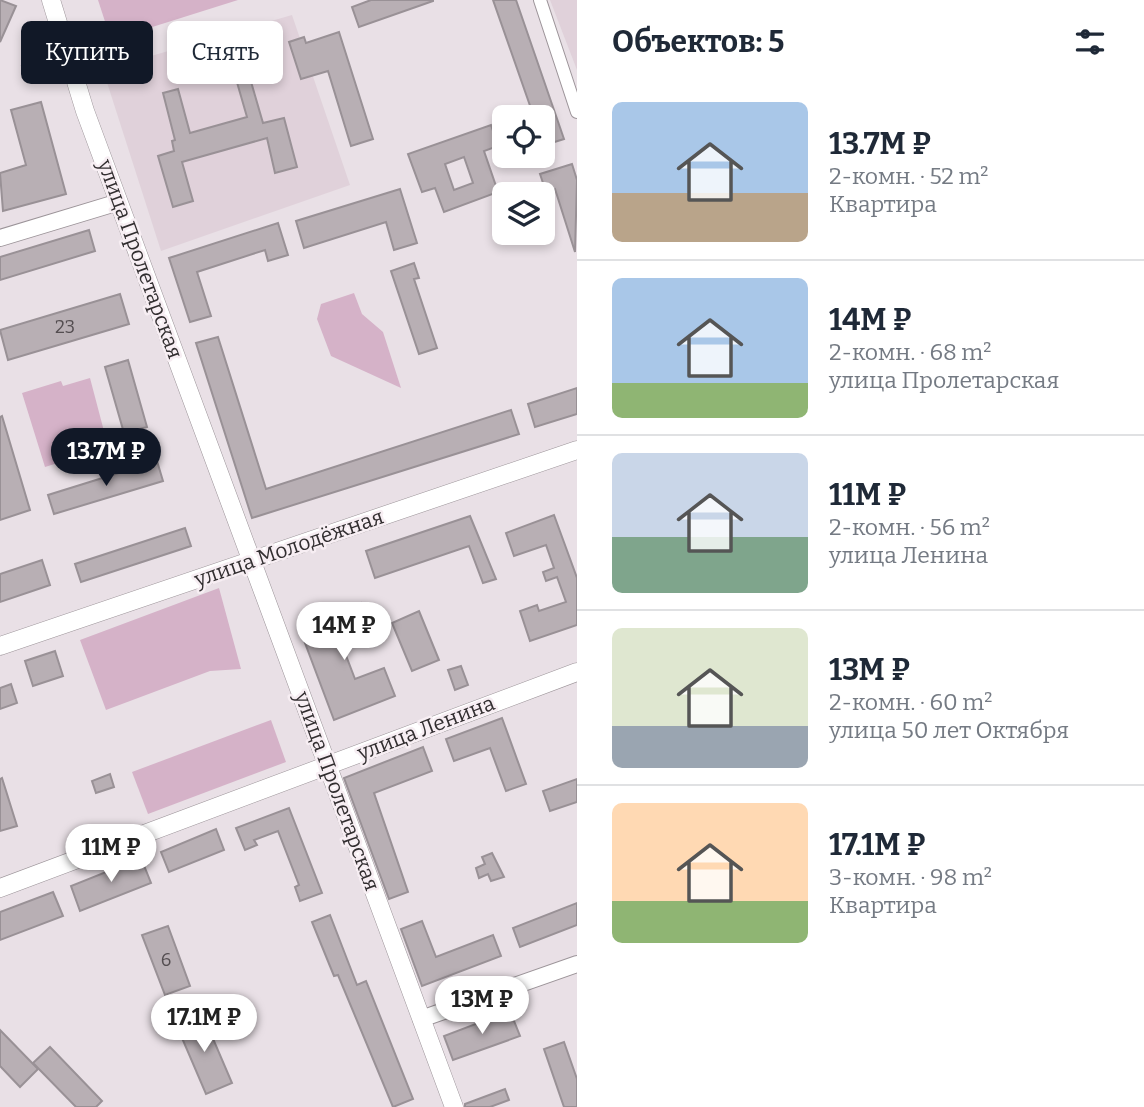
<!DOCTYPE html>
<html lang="ru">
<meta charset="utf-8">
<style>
:root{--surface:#fff;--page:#f6f6f7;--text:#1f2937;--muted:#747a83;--line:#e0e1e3;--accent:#111827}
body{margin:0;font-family:Bitter,serif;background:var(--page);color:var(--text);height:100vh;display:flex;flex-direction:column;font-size:26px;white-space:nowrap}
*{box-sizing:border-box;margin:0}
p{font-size:23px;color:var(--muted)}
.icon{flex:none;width:38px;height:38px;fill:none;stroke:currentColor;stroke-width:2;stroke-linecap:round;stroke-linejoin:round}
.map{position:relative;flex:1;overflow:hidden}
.side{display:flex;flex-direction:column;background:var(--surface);width:567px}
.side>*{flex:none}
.banner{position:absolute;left:21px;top:21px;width:450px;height:63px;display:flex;gap:14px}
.buttons{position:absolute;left:492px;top:105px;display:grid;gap:14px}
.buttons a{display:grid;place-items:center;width:63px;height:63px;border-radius:10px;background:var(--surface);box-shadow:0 4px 10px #0003;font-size:35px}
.price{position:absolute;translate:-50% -60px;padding:0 16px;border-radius:24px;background:#fff;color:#222;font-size:23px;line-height:46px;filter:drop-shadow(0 2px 4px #0008)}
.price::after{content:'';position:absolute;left:50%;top:42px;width:21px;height:16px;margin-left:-10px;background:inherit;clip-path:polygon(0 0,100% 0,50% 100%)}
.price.current{background:var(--accent);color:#fff}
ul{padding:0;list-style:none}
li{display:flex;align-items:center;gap:21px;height:175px;padding:0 35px}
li+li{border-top:2px solid var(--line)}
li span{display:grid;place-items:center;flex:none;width:196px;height:140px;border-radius:10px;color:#555}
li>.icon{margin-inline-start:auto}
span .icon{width:84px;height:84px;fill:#fffc;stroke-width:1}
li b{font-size:30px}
h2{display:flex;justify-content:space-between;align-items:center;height:84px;padding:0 35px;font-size:30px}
.pill{padding:0 24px;border-radius:10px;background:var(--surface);box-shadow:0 4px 10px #0003;font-size:24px;line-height:63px}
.pill.current{background:var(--accent);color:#fff}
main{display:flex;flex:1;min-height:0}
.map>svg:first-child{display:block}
.built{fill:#e0d1da}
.green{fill:#d5b2c8}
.building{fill:#b8afb4;stroke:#999196;stroke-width:2;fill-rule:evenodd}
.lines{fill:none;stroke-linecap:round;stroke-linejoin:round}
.minor-casing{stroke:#9c9499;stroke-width:14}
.tertiary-casing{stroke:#9c9499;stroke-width:18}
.secondary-casing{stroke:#9c9499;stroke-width:19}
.minor{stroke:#fff;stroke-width:12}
.tertiary{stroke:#fff;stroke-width:16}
.secondary{stroke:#fff;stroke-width:18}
.labels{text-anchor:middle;stroke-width:5;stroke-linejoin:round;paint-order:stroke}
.number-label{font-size:18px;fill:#544e51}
.street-label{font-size:21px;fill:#322e30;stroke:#f7eef3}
</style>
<main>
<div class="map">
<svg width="577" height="1107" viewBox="0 0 577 1107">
<rect width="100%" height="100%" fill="#e9e0e6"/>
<!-- built -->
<g class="built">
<path d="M550 0H577V70Z"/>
<path d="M292 15 350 185 161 251 103 70Z"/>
</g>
<!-- green -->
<g class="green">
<path d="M98 0H238L111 40Z"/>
<path d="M354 293 362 314 383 332 401 388 331 356 317 319 321 304Z"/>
<path d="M90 378 105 435 80 443 83 455 45 467 22 393 61 381 63 386Z"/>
<path d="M219 588 241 669 210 671 106 710 80 640Z"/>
<path d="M271 720 286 762 148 814 132 772Z"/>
</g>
<!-- building -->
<g class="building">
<path d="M0 0 16 6 0 42Z"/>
<path d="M371 0H433V1L359 27 352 7Z"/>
<path d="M493 0H516L564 139 542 146V117H534Z"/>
<path d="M339 32 373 139 351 146 328 71 301 79 289 42 304 37 306 43Z"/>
<path d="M41 59 46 75 28 82 22 66Z"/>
<path d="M247 68 263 123 284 118 297 167 275 173 267 138 182 162 193 201 173 207 158 156 174 151 172 141 175 140 163 93 178 89 190 133 247 117 234 72Z"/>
<path d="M41 102 66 194 3 211 0 173 26 165 11 110Z"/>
<path d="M491 125 498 146 484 151 498 192 444 212 435 188 422 192 408 154ZM464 157 473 183 454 190 445 164Z"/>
<path d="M572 164 577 180 575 252 555 189 546 192 540 174Z"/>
<path d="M400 189 417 243 394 250 386 222 304 248 296 221Z"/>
<path d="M278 223 288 255 268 261 265 250 197 272 211 316 190 322 169 258Z"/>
<path d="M89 230 95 251 0 280V257Z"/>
<path d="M414 263 419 278 414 279 437 348 419 354 391 271Z"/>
<path d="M120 294 129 324 8 360 0 330Z"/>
<path d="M218 337 266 489 511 410 519 434 252 518 196 343Z"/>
<path d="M128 360 147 427 124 433 105 367Z"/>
<path d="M577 388V414L535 427 528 404Z"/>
<path d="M2 416 30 510 0 520V417Z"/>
<path d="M157 461 163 481 54 514 48 495Z"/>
<path d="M554 515 577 578V625L530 641 520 611 537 605 539 611 566 602 557 577 546 581 543 572 554 568 546 545 514 556 506 533Z"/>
<path d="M470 516 496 579 483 583 469 546 375 578 366 551Z"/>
<path d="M185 528 191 546 81 582 75 564Z"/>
<path d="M42 560 50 585 0 602V574Z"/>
<path d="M361 603 373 634 342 645 355 679 384 668 395 696 334 720 299 627Z"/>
<path d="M419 611 439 660 412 671 392 623Z"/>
<path d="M55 651 63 676 33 686 25 661Z"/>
<path d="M461 666 468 685 455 690 448 670Z"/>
<path d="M11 684 17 703 0 709V688Z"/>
<path d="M502 718 526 784 506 791 490 748 454 761 446 739Z"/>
<path d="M423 747 432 771 374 793 408 892 389 899 344 778Z"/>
<path d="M110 774 114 787 96 793 92 781Z"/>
<path d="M2 778 17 826 0 831V779Z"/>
<path d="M577 779V802L550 811 543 791Z"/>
<path d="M289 808 322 893 300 901 295 887 299 885 278 831 254 840 257 845 245 850 236 828Z"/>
<path d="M216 829 224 850 169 872 161 852Z"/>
<path d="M492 853 504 877 491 881 488 874 479 878 476 868 485 864 482 857Z"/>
<path d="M141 858 151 883 80 911 71 886Z"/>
<path d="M53 892 63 916 0 940V912Z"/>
<path d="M577 903V925L520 947 513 928Z"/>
<path d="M330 915 357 985 366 981 413 1099 393 1107 338 975 334 976 312 922Z"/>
<path d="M422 921 436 957 493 935 501 956 422 986 401 929Z"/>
<path d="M168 926 190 986 165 995 142 935Z"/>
<path d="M510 1011 520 1036 453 1060 444 1036Z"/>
<path d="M202 1013 232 1083 206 1094 176 1024Z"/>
<path d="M0 1030 38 1069 20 1087 0 1066Z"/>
<path d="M564 1042 577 1079V1107H564L544 1049Z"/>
<path d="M50 1047 102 1101 96 1107H76L33 1063Z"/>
<path d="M505 1089 509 1100 490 1107H465V1104Z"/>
</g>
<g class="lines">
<!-- minor casing -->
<g class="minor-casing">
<path id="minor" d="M540 0 577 112"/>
</g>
<!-- tertiary casing -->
<g class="tertiary-casing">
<g id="tertiary">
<path d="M0 238 119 202"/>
<path d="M421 1019 577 964"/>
</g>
</g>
<!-- secondary casing -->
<g class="secondary-casing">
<g id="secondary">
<path d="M51 0 85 111 454 1107"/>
<path d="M0 646 577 450"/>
<path d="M0 888 577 672"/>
</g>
</g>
<!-- minor -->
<use href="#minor" class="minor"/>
<!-- tertiary -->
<use href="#tertiary" class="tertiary"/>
<!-- secondary -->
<use href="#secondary" class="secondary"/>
</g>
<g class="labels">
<!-- number labels -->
<g class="number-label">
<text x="65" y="333">23</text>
<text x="166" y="966">6</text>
</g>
<!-- street labels -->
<g class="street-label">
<text transform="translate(140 259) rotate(70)" y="7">улица Пролетарская</text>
<text transform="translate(289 548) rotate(-19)" y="7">улица Молодёжная</text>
<text transform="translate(426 728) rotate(-21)" y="7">улица Ленина</text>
<text transform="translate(337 791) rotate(70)" y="7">улица Пролетарская</text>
</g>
</g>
</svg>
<div class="buttons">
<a><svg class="icon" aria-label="locate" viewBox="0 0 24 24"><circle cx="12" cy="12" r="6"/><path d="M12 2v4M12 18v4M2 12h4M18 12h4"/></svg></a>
<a><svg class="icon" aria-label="layers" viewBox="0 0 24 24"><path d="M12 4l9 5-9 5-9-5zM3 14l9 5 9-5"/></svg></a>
</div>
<b class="price current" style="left:106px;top:488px">13.7M ₽</b>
<b class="price" style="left:344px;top:662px">14M ₽</b>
<b class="price" style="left:111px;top:884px">11M ₽</b>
<b class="price" style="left:482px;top:1036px">13M ₽</b>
<b class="price" style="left:204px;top:1054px">17.1M ₽</b>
<div class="banner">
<a class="pill current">Купить</a>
<a class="pill">Снять</a>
</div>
</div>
<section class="side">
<h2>Объектов: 5<svg class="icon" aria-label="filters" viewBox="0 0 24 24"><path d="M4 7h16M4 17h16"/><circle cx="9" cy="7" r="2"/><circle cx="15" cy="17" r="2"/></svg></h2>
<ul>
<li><span style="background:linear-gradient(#a9c7e8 65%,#b9a48a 0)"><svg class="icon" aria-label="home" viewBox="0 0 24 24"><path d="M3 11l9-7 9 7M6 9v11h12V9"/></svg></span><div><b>13.7M ₽</b><p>2-комн. · 52 m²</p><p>Квартира</p></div></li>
<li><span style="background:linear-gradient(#a9c7e8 75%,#8fb573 0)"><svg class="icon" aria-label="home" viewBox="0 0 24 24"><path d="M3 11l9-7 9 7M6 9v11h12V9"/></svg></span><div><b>14M ₽</b><p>2-комн. · 68 m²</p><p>улица Пролетарская</p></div></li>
<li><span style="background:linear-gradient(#c9d6e8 60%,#7fa58c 0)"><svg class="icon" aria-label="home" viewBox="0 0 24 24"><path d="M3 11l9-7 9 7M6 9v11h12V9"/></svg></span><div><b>11M ₽</b><p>2-комн. · 56 m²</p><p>улица Ленина</p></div></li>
<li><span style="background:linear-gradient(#dfe7d0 70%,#9aa5b1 0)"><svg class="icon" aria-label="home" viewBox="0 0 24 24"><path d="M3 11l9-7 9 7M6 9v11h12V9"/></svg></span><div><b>13M ₽</b><p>2-комн. · 60 m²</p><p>улица 50 лет Октября</p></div></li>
<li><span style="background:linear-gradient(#ffd9b3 70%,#8fb573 0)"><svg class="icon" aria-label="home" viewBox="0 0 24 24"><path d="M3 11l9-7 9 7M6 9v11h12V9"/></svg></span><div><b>17.1M ₽</b><p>3-комн. · 98 m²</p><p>Квартира</p></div></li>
</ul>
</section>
</main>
